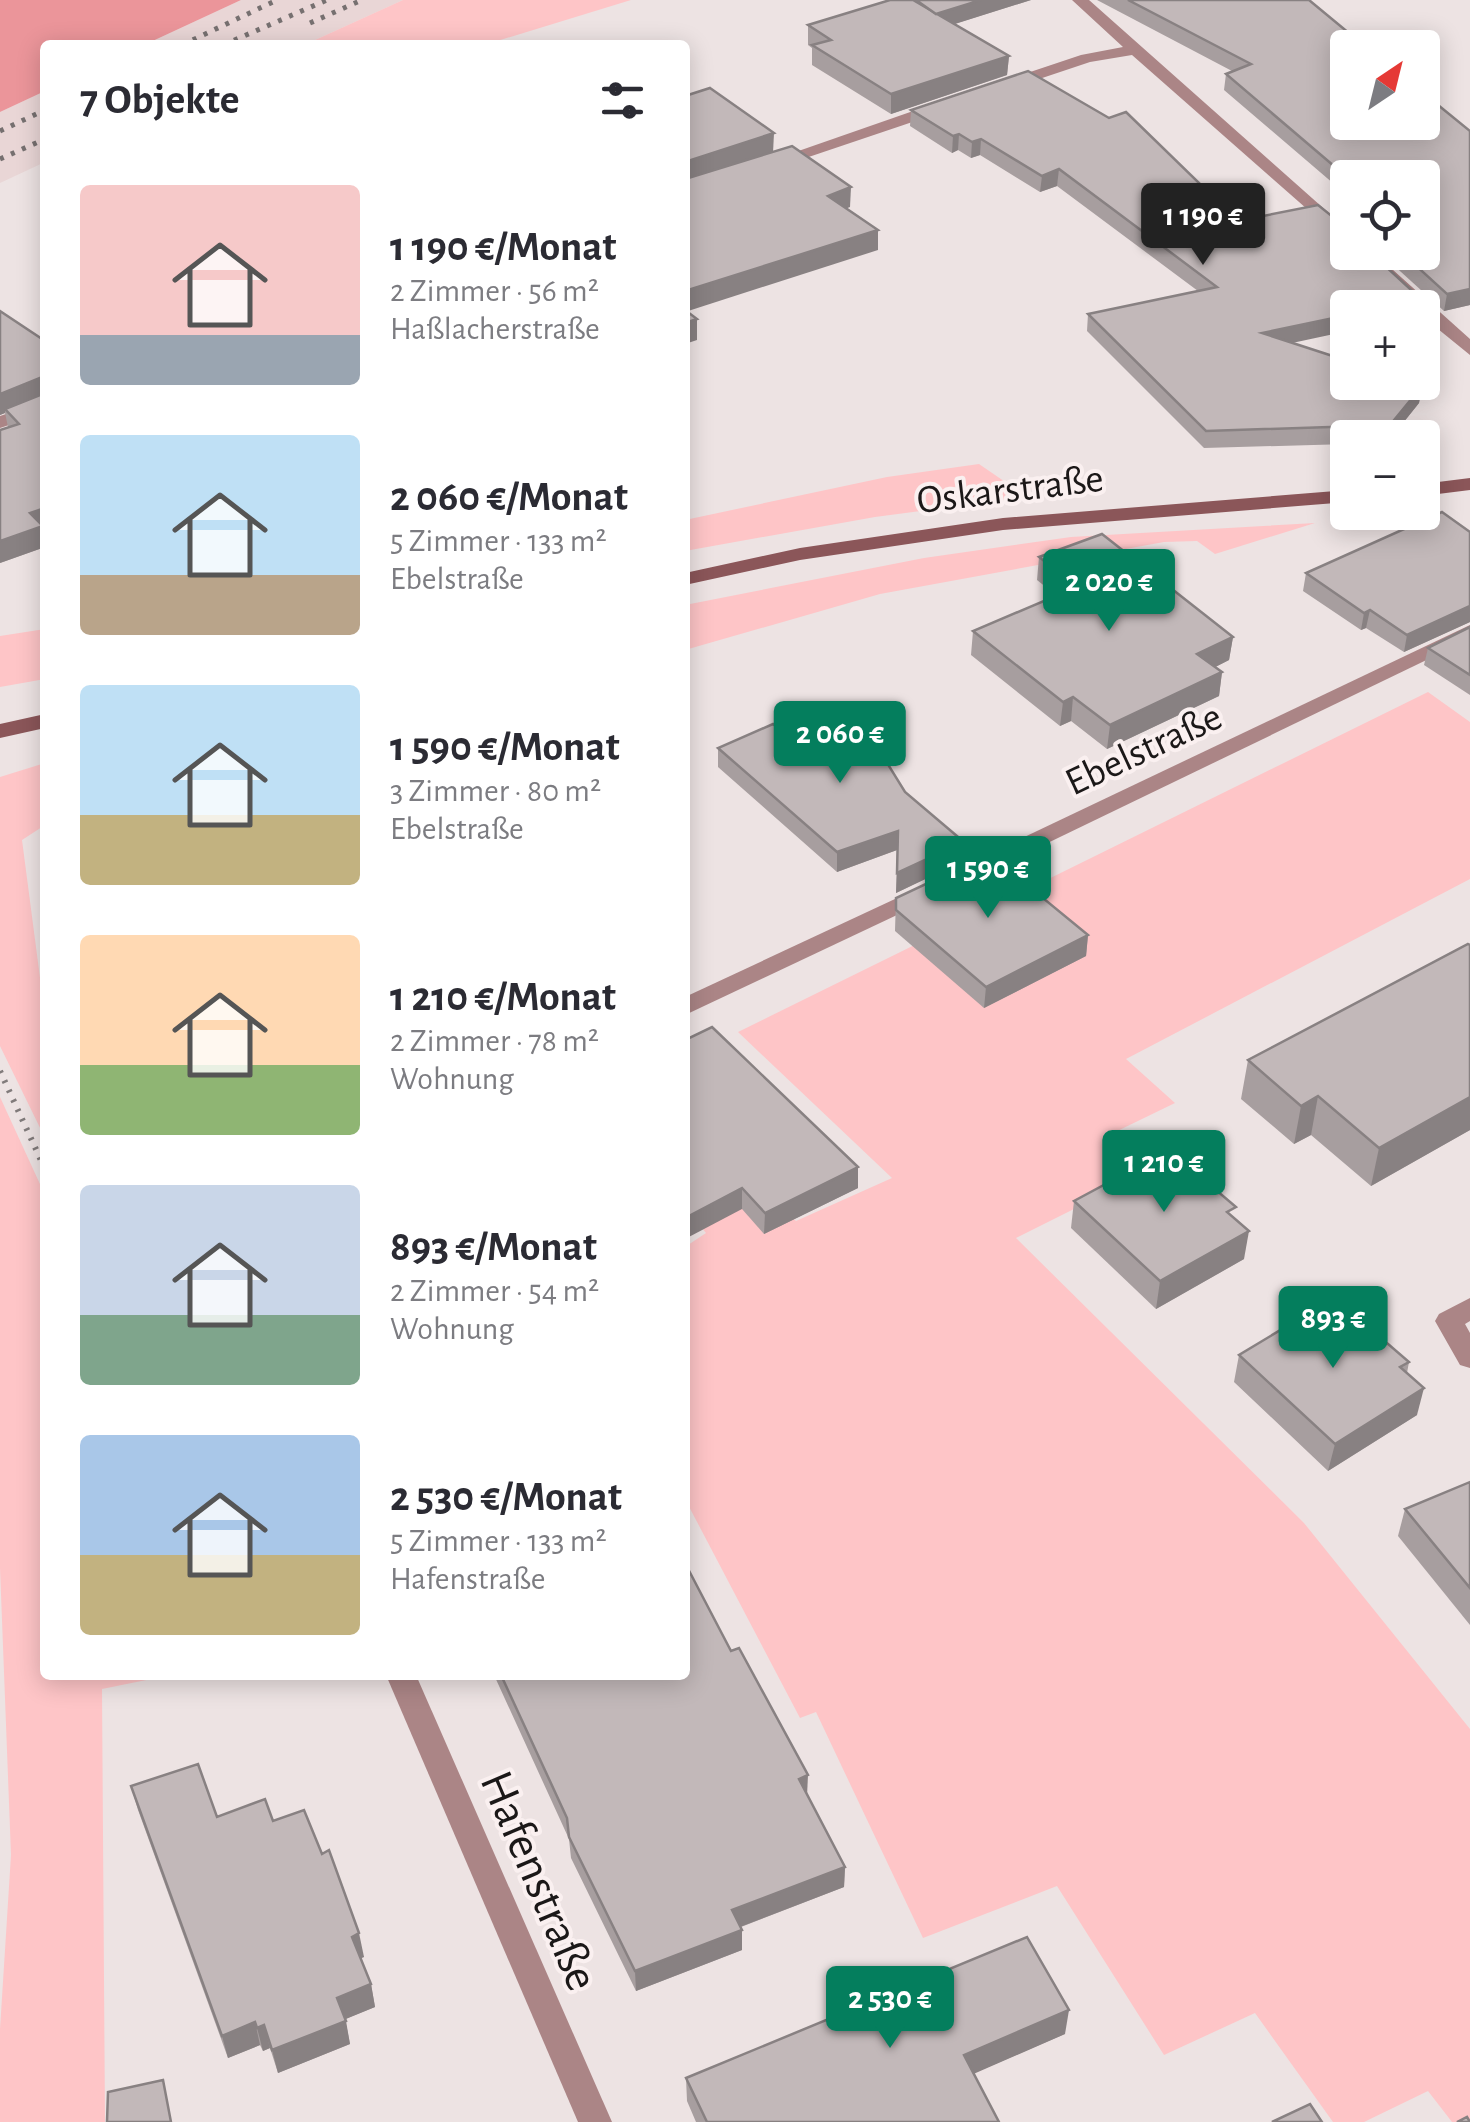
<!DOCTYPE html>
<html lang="de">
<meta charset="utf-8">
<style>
:root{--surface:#fff;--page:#f2f2f3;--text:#2b2b33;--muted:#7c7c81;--accent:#047e5d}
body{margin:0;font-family:"Alegreya Sans",sans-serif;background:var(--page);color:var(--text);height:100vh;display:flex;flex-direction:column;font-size:38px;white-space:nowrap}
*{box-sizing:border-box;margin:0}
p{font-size:32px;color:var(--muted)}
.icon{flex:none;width:55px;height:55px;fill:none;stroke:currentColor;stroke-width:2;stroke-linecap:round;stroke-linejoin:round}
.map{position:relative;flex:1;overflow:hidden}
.side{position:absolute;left:40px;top:40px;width:650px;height:1640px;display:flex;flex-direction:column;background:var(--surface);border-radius:10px;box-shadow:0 5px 25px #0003}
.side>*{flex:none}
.needle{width:65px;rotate:35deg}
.controls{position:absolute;left:1330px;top:30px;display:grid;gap:20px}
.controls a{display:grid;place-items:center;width:110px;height:110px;border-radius:10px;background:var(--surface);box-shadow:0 5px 25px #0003;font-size:50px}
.price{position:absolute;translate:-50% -85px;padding:0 22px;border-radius:10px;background:var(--accent);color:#fff;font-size:32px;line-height:65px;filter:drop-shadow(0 2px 5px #0008)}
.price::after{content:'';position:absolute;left:50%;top:60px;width:30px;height:22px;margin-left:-15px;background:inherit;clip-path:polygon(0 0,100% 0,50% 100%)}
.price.selected{background:#222;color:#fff}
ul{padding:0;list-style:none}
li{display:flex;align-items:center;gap:30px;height:250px;padding:0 40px}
li span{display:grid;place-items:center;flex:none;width:280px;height:200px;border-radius:10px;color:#555}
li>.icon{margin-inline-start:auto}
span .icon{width:120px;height:120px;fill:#fffc;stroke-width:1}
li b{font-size:42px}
h2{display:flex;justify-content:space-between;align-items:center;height:120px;padding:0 40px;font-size:42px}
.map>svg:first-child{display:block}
.built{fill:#e9d6d6}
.green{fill:#fec5c7}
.forest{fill:#eb959a}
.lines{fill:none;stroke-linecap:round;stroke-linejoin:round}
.path{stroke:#817b7b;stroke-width:6;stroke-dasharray:2.5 8;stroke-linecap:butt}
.street{fill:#ab8586;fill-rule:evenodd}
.secondary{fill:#8b5659;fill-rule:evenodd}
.rail{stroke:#767070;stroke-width:5;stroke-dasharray:4 8;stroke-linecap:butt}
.wall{fill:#a79e9f}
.shaded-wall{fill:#888182}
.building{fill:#c2b8b9;stroke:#888182;stroke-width:2.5}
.labels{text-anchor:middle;stroke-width:8;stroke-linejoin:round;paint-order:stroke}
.street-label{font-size:40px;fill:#1b1818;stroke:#faf0f0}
.near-street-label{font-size:48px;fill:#1b1818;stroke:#faf0f0}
</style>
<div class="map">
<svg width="1470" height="2122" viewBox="0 0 1470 2122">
<rect width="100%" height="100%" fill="#ede3e3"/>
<!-- built -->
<g class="built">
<path d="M241 0H403L304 45H144Z"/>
<path d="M45 91V162L0 183V112Z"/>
</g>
<!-- green -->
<g class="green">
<path d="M403 0H631L484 45H304Z"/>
<path d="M979 464 1027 497 875 517 685 551V520L887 477Z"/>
<path d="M1315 523 1215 554 1197 541 1164 542 880 594 685 650V605L924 558 1071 537Z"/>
<path d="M45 629V679L0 687V636Z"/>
<path d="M1428 692 1470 722V879L1126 1059 1175 1103 1107 1136 1144 1174 1016 1238 1304 1523 1470 1729V2122H1452L1428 2091 1364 2122H1333L1255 2013 1164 2055 1057 1886 923 1938 816 1712 800 1718 685 1499V1247L706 1233 688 1211 751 1183 796 1221 892 1178 738 1032Z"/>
<path d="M45 763V825L22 840 45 1016V1138L0 1046V777Z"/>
<path d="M0 1097 45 1195V1675H171L102 1689 105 2122H0V2029L11 1855 0 1568Z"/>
</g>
<!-- forest -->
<path class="forest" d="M0 0H241L144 45H45V91L0 112Z"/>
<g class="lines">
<!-- path -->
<path class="path" d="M0 1071 45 1169"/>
<!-- street -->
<g class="street">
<path d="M1072 0H1089L1348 230V245L1132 55 1090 62 1012 88H1000V82L1081 55 1123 47Z"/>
<path d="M939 102 947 107 945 111 779 167 764 163Z"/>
<path d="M1353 252H1373L1470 339V355L1422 316V308H1413Z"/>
<path d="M45 401V413L0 428V416Z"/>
<path d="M1470 625V639L969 881H953L949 876 953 871Z"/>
<path d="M925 885 933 888 937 893 933 898 685 1015V997Z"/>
<path d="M1470 1298V1321L1465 1324 1470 1333V1368L1460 1365 1435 1321 1439 1314Z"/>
<path d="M386 1675H416L612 2122H578Z"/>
</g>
<!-- secondary -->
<g class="secondary">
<path d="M1470 478V490L1422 496V484Z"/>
<path d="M1348 490V502L1003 530 800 560 685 585V573L800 548 1003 518Z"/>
<path d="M45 714V728L0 738V724Z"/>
</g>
<!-- rail -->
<g class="rail">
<path d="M310 23 362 0"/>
<path d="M182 45 277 0"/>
<path d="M223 45 327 0"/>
<path d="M0 131 45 110"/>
<path d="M0 159 45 139"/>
</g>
</g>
<!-- wall -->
<g class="wall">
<path d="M890 0H1031L954 24 1009 56 1007 75 891 114 812 65V48L808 45V25Z"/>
<path d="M1097 0H1309L1367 48H1348V122H1422V92L1470 131V305L1444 311 1379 252H1422V178H1348V196L1224 90 1226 74 1232 71Z"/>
<path d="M911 110 1238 221 1293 343 1422 386 1419 403 1391 438H1348V444L1204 448 1087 331 1088 314 1198 291 1057 186 1040 192 980 155 971 158 958 150 952 153 910 126Z"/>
<path d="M1348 199V226L1339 217 1341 200Z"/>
<path d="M0 311 45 341V547L0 563V430L8 427 5 413 0 415Z"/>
<path d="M1470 532V622L1404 652 1366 628 1361 630 1303 591 1306 573Z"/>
<path d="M1039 557 1233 637 1229 660 1215 667 1222 672 1219 696 1107 749 1071 721 1060 726 971 655 973 631 1057 596 1037 580Z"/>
<path d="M1470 627V695L1424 665 1428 648Z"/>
<path d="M782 731 905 792 964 842 963 861 896 893 897 850 837 872 718 767V748Z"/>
<path d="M1010 879 1088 935 1086 956 984 1008 895 931 896 898Z"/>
<path d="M1470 945V1130L1371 1186 1311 1135 1294 1144 1241 1099 1248 1060Z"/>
<path d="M685 1040 858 1188 764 1234 742 1209Z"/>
<path d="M1074 1201 1234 1218 1244 1259 1156 1309 1071 1228Z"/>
<path d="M1350 1323 1409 1362 1407 1373 1417 1415 1328 1471 1234 1382 1239 1355Z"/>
<path d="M1470 1482V1625L1398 1536 1405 1509Z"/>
<path d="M494 1675H685L807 1795 845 1867 844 1887 741 1927 742 1950 636 1991 571 1858 569 1839Z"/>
<path d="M131 1786 217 1817 273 1821 364 1957 361 1958 371 1984 375 2007 345 2019 350 2044 278 2073 270 2048 263 2051 260 2045 228 2058 138 1810Z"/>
<path d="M1065 2034 974 2073 999 2122H696L687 2101 686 2078Z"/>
</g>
<!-- shaded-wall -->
<g class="shaded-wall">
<path d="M981 0H1031L936 30V14Z"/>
<path d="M1009 56 1007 75 891 114V94Z"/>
<path d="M774 133 773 153 685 182V162Z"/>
<path d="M959 134 958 150 952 153 953 136Z"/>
<path d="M981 139 980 155 971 158 972 142Z"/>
<path d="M1059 169 1057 186 1040 192 1042 176Z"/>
<path d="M851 187 850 207 828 216V196Z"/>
<path d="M878 230V250L685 312V291Z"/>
<path d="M1470 289V305L1444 311 1447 294Z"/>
<path d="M1421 299 1420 308H1381Z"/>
<path d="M1348 315V331L1259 350 1262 333Z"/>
<path d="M697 319V340L685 344V323Z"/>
<path d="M40 378 44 397 5 409V413L0 415V394Z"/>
<path d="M1422 386 1419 403 1391 438H1388L1390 425Z"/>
<path d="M45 508V547L0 563V541L30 513Z"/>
<path d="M1470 606V622L1404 652 1407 635Z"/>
<path d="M1370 610 1366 628 1361 630 1364 613Z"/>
<path d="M1233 637 1229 660 1194 678 1197 654Z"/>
<path d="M1222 672 1219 696 1107 749 1110 725Z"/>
<path d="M1073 697 1071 721 1060 726 1063 702Z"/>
<path d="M898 831 897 850 837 872V852Z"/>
<path d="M964 842 963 861 896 893 897 873Z"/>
<path d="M1088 935 1086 956 984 1008 986 987Z"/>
<path d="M1318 1096 1311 1135 1294 1144 1301 1106Z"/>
<path d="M1470 1097V1130L1371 1186 1379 1148Z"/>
<path d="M858 1167V1188L764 1234 765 1213Z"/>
<path d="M742 1188V1209L685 1239V1218Z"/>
<path d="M1249 1231 1244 1259 1156 1309 1160 1281Z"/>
<path d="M1424 1388 1417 1415 1328 1471 1335 1444Z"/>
<path d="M808 1775 807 1796 799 1779Z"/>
<path d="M845 1867 844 1887 732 1930V1910Z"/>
<path d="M742 1930V1950L636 1991 635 1971Z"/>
<path d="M359 1933 364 1957 356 1960 352 1937Z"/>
<path d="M371 1984 375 2007 341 2021 337 1998Z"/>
<path d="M1069 2010 1065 2034 962 2079 964 2055Z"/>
<path d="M346 2021 350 2044 278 2073 272 2050Z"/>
<path d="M255 2022 260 2045 228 2058 222 2036Z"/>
<path d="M264 2025 270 2048 263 2051 257 2028Z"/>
</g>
<!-- building -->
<g class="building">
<path d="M890 0H913L1009 56 891 94 812 45 831 40 808 25Z"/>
<path d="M916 0H981L936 14Z"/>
<path d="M1128 0H1309L1367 48H1348V122H1422V92L1470 131V289L1447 294 1401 252H1422V178H1348L1226 74 1251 64Z"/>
<path d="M1028 71 1109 118 1126 112 1238 221 1318 205 1348 229V252H1370L1421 299 1381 308H1348V315L1262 333 1348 361V382H1413L1422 386 1390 425 1206 431 1088 314 1217 287 1059 169 1042 176 981 139 972 142 959 134 953 136 911 110Z"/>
<path d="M710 88 774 133 685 162V96Z"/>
<path d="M792 146 851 187 828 196 878 230 685 291V179Z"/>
<path d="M685 310 697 319 685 323Z"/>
<path d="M0 311 45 341V381L40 378 0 394Z"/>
<path d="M45 393V508L30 513 43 526 0 541V430L19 424 5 409Z"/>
<path d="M1442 512 1470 532V606L1407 635 1370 610 1364 613 1306 573Z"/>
<path d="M1102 534 1233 637 1197 654 1222 672 1110 725 1073 697 1063 702 973 631 1077 587 1039 557Z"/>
<path d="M1470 627V675L1428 648Z"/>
<path d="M840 709 868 732 905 792 964 842 897 873 898 831 837 852 718 748 773 724 782 731Z"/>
<path d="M983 857 1010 879 1016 876 1088 935 986 987 896 910V898Z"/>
<path d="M1468 944 1470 945V1097L1379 1148 1318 1096 1301 1106 1248 1060Z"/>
<path d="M712 1027 858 1167 765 1213 742 1188 685 1218V1040Z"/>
<path d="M1169 1150 1236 1207 1227 1212 1249 1231 1160 1281 1074 1201Z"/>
<path d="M1327 1302 1350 1323 1358 1318 1409 1362 1400 1367 1424 1388 1335 1444 1239 1355Z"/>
<path d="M1470 1482V1588L1405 1509Z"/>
<path d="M685 1563 731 1651 739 1648 808 1775 799 1779 845 1867 732 1910 742 1930 635 1971 569 1837 567 1818 501 1675H685Z"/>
<path d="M198 1764 217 1817 265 1799 273 1821 304 1810 322 1854 329 1850 359 1933 352 1937 371 1984 337 1998 346 2021 272 2050 264 2025 257 2028 255 2022 222 2036 131 1786Z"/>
<path d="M1027 1937 1069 2010 964 2055 999 2122H707L686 2078Z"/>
<path d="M163 2080 171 2122H107L108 2092Z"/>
<path d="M1310 2104 1322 2122H1272Z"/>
<path d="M1467 2117 1470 2122H1457Z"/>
</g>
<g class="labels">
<!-- street labels -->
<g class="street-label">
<text transform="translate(1010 488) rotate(-7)" y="14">Oskarstraße</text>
<text transform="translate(1143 748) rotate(-25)" y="14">Ebelstraße</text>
</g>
<!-- near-street labels -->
<g class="near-street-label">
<text transform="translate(541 1880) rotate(67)" y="17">Hafenstraße</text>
</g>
</g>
</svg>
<div class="controls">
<a><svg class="needle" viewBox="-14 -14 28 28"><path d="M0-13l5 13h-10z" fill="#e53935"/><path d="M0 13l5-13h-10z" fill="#7c7c81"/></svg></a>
<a><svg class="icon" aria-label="locate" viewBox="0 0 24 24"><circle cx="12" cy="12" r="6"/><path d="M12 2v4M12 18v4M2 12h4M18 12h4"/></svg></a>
<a>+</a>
<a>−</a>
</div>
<b class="price selected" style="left:1203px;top:268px">1 190 €</b>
<b class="price" style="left:1109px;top:634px">2 020 €</b>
<b class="price" style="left:840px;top:786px">2 060 €</b>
<b class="price" style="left:988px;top:921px">1 590 €</b>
<b class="price" style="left:1164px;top:1215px">1 210 €</b>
<b class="price" style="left:1333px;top:1371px">893 €</b>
<b class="price" style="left:890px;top:2051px">2 530 €</b>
<section class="side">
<h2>7 Objekte<svg class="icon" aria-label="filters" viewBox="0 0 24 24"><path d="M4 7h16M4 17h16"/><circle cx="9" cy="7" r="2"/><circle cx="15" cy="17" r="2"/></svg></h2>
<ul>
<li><span style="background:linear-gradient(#f6c9c9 75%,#9aa5b1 0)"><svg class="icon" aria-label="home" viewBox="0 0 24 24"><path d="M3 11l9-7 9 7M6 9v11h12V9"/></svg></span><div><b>1 190 €/Monat</b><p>2 Zimmer · 56 m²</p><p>Haßlacherstraße</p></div></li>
<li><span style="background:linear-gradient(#bfe0f5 70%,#b9a48a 0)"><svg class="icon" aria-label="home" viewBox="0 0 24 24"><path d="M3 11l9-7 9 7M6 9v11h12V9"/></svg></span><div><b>2 060 €/Monat</b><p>5 Zimmer · 133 m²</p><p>Ebelstraße</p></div></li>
<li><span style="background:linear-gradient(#bfe0f5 65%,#c2b280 0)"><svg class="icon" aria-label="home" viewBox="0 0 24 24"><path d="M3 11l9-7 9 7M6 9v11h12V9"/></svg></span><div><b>1 590 €/Monat</b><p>3 Zimmer · 80 m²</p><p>Ebelstraße</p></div></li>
<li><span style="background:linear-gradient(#ffd9b3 65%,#8fb573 0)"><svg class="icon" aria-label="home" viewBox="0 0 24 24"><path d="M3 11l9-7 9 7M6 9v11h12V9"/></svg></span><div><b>1 210 €/Monat</b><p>2 Zimmer · 78 m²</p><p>Wohnung</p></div></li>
<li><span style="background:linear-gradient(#c9d6e8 65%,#7fa58c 0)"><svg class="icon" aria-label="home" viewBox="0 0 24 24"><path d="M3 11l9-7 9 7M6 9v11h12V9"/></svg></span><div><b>893 €/Monat</b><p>2 Zimmer · 54 m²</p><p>Wohnung</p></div></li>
<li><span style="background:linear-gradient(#a9c7e8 60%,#c2b280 0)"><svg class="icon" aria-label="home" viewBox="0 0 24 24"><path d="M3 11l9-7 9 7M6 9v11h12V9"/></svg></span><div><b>2 530 €/Monat</b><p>5 Zimmer · 133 m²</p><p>Hafenstraße</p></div></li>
</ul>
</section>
</div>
